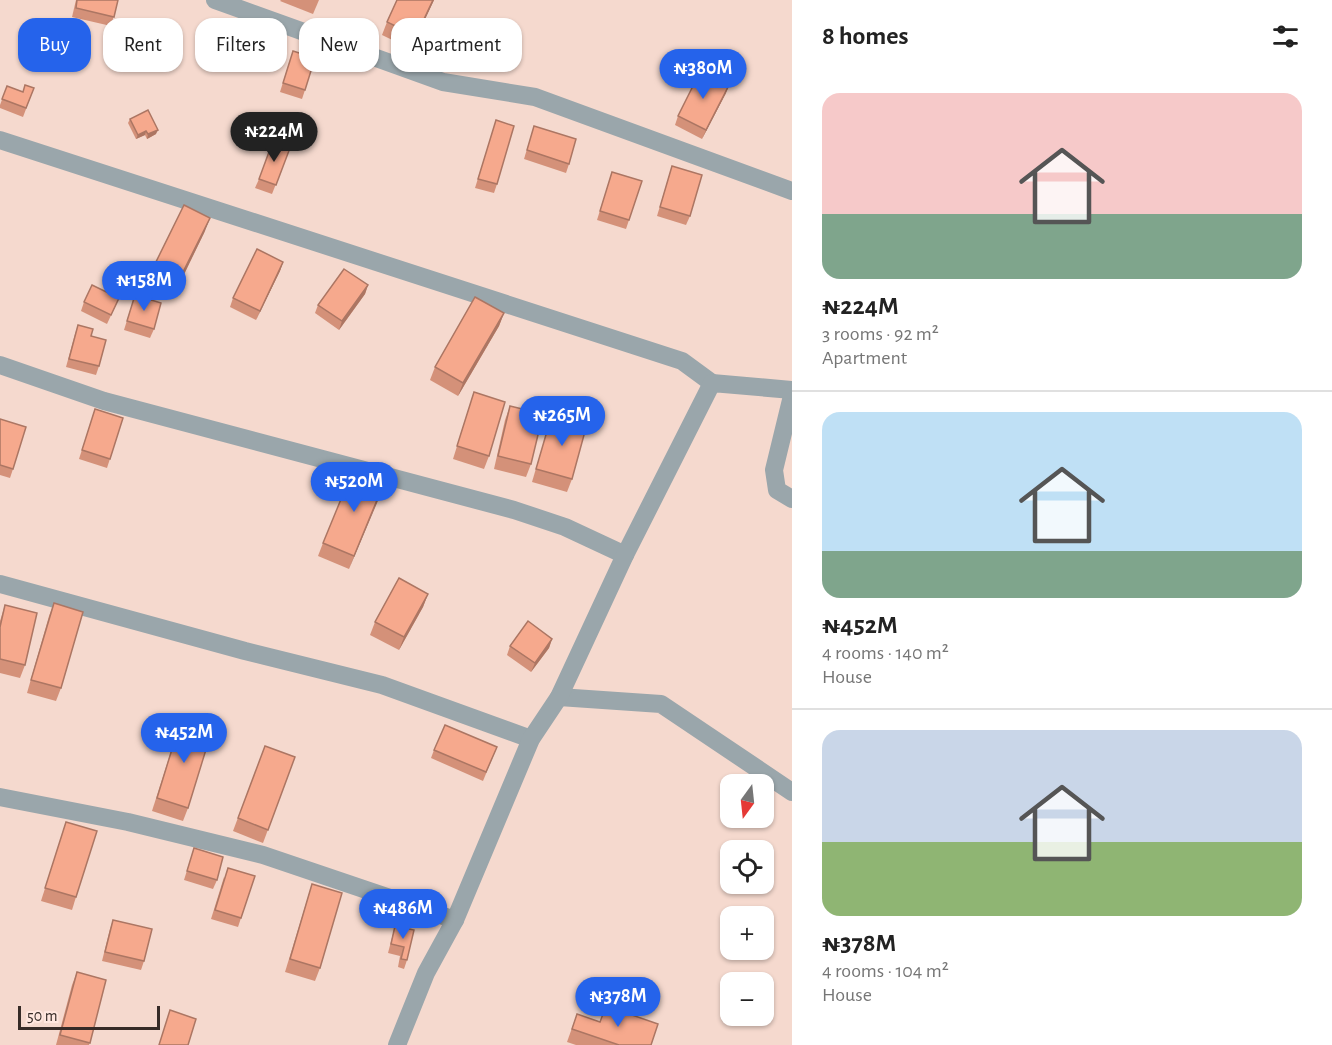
<!DOCTYPE html>
<meta charset="utf-8">
<style>
:root{--surface:#fff;--page:#f6f6f6;--text:#222;--muted:#767676;--line:#e0e0e0;--accent:#2563eb}
body{margin:0;font-family:"Alegreya Sans",sans-serif;background:var(--page);color:var(--text);height:100vh;display:flex;flex-direction:column;font-size:22px;white-space:nowrap}
*{box-sizing:border-box;margin:0}
p{font-size:20px;color:var(--muted)}
.icon{flex:none;width:33px;height:33px;fill:none;stroke:currentColor;stroke-width:2;stroke-linecap:round;stroke-linejoin:round}
.map{position:relative;flex:1;overflow:hidden}
.panel{display:flex;flex-direction:column;background:var(--surface);width:540px}
.panel>*{flex:none}
.guide{position:absolute;left:18px;top:18px;width:570px;height:54px;display:flex;gap:12px}
.needle{width:39px;rotate:195deg}
.controls{position:absolute;left:720px;top:774px;display:grid;gap:12px}
.controls a{display:grid;place-items:center;width:54px;height:54px;border-radius:12px;background:var(--surface);box-shadow:0 2px 4px #0004;font-size:30px}
.scale{position:absolute;left:18px;bottom:15px;width:142px;box-sizing:border-box;padding-left:6px;border:3px solid #362b27;border-top:0;font-size:16px;line-height:21px;white-space:nowrap;color:#362b27;-webkit-text-stroke:4px #ffe7df;paint-order:stroke}
.price{position:absolute;translate:-50% -51px;padding:0 14px;border-radius:21px;background:var(--accent);color:#fff;font-size:20px;line-height:39px;filter:drop-shadow(0 2px 3px #0008)}
.price::after{content:'';position:absolute;left:50%;top:36px;width:18px;height:14px;margin-left:-9px;background:inherit;clip-path:polygon(0 0,100% 0,50% 100%)}
.price.selected{background:#222;color:#fff}
ul{padding:0;list-style:none}
li{display:grid;align-content:center;gap:12px;height:318px;padding:0 30px}
li+li{border-top:2px solid var(--line)}
li span{display:grid;place-items:center;height:186px;border-radius:18px;color:#555}
li>.icon{margin-inline-start:auto}
span .icon{width:108px;height:108px;fill:#fffc;stroke-width:1}
li b{font-size:26px}
h2{display:flex;justify-content:space-between;align-items:center;height:72px;padding:0 30px;font-size:26px}
.chip{padding:0 21px;border-radius:18px;background:var(--surface);box-shadow:0 2px 4px #0004;font-size:21px;line-height:54px}
.chip.selected{background:var(--accent);color:#fff}
main{display:flex;flex:1;min-height:0}
.map>svg:first-child{display:block}
.lines{fill:none;stroke-linecap:round;stroke-linejoin:round}
.street{stroke:#9aa6ab;stroke-width:18}
.wall{fill:#d49179}
.shaded-wall{fill:#ac7663}
.building{fill:#f6a98d;stroke:#ac7663;stroke-width:1.5}
</style>
<main>
<div class="map">
<svg width="792" height="1045" viewBox="0 0 792 1045">
<rect width="100%" height="100%" fill="#f5d9ce"/>
<g class="lines">
<!-- street -->
<g class="street">
<path d="M215 0 443 82 535 97 792 191"/>
<path d="M0 140 682 361 712 383"/>
<path d="M0 365 104 401 514 510 565 527 625 555"/>
<path d="M792 396 774 470 777 490 792 499"/>
<path d="M0 584 245 651 382 685 531 739"/>
<path d="M559 697 661 704 792 792"/>
<path d="M0 797 128 822 263 855 455 920"/>
<path d="M397 1045 426 973 455 920 531 739 559 697 625 555 712 383 792 390"/>
</g>
</g>
<!-- wall -->
<g class="wall">
<path d="M76 0H118L111 26 72 17Z"/>
<path d="M281 0H319L313 14 280 1Z"/>
<path d="M397 0H434L411 49 382 35 387 22Z"/>
<path d="M290 60 305 90 302 99 280 92Z"/>
<path d="M7 86 23 92 34 88 23 117 0 108V105Z"/>
<path d="M726 93 702 139 675 125 678 116Z"/>
<path d="M130 119 156 134 147 139 145 135 136 139 128 123Z"/>
<path d="M496 120 497 184 494 193 475 188Z"/>
<path d="M534 126 569 164 566 173 524 159Z"/>
<path d="M290 148 272 194 255 188 259 179Z"/>
<path d="M672 166 690 216 686 225 657 216Z"/>
<path d="M612 172 629 220 626 229 597 220Z"/>
<path d="M205 231 172 299 146 287 150 274Z"/>
<path d="M283 262 280 271 256 320 230 307 233 298Z"/>
<path d="M368 285 365 294 339 330 315 313 318 305Z"/>
<path d="M135 295 154 329 150 338 124 330Z"/>
<path d="M119 298 107 324 81 311 84 302Z"/>
<path d="M504 313 499 326 458 396 430 380 435 367Z"/>
<path d="M78 325 91 336 99 366 96 375 66 367 75 334Z"/>
<path d="M474 392 489 456 484 469 453 459Z"/>
<path d="M510 406 531 464 526 477 494 469 505 420Z"/>
<path d="M95 409 123 418 107 468 79 459Z"/>
<path d="M552 414 572 479 567 492 532 482Z"/>
<path d="M0 419 13 469 10 478 0 475Z"/>
<path d="M384 483 349 569 318 556 323 543Z"/>
<path d="M428 594 423 607 399 650 370 635 375 622Z"/>
<path d="M54 603 61 688 56 701 27 693 49 616Z"/>
<path d="M5 605 25 665 20 678 0 673V621Z"/>
<path d="M552 639 549 648 531 672 507 655 510 646Z"/>
<path d="M181 720 188 808 183 821 152 811Z"/>
<path d="M265 746 295 757 263 843 233 831Z"/>
<path d="M497 747 483 781 431 758 434 750Z"/>
<path d="M66 822 76 897 72 910 41 901Z"/>
<path d="M194 848 217 880 213 889 184 880Z"/>
<path d="M224 877 241 918 238 927 211 919Z"/>
<path d="M312 884 320 968 315 981 285 972Z"/>
<path d="M113 920 144 961 141 970 102 961 110 929Z"/>
<path d="M395 926 414 930 407 960 404 969 398 967 400 956 388 953Z"/>
<path d="M77 972 106 980 89 1045H56L72 985Z"/>
<path d="M577 1014 651 1045H576L567 1042Z"/>
</g>
<!-- shaded-wall -->
<g class="shaded-wall">
<path d="M433 0H434L411 49 416 36Z"/>
<path d="M729 85 726 93 702 139 706 130Z"/>
<path d="M158 130 156 134 147 139 148 134Z"/>
<path d="M146 131 145 135 136 139 138 135Z"/>
<path d="M210 218 205 231 172 299 176 286Z"/>
<path d="M283 262 280 271 256 320 260 311Z"/>
<path d="M368 285 365 294 339 330 342 321Z"/>
<path d="M504 313 499 326 458 396 463 383Z"/>
<path d="M384 483 380 496 349 569 354 556Z"/>
<path d="M428 594 423 607 399 650 404 637Z"/>
<path d="M552 639 549 648 531 672 535 663Z"/>
</g>
<!-- building -->
<g class="building">
<path d="M77 0H118L114 17 76 8Z"/>
<path d="M397 0H433L416 36 387 22Z"/>
<path d="M293 51 315 58 305 90 283 83Z"/>
<path d="M701 70 729 85 706 130 678 116Z"/>
<path d="M25 85 34 88 26 108 2 99 7 86 23 92Z"/>
<path d="M148 110 158 130 148 134 146 131 138 135 130 119Z"/>
<path d="M496 120 514 126 497 184 478 179Z"/>
<path d="M534 126 576 139 569 164 527 150Z"/>
<path d="M273 141 290 148 276 185 259 179Z"/>
<path d="M672 166 702 175 690 216 660 207Z"/>
<path d="M612 172 642 181 629 220 600 211Z"/>
<path d="M184 205 210 218 176 286 150 274Z"/>
<path d="M257 249 283 262 260 311 233 298Z"/>
<path d="M344 269 368 285 342 321 318 305Z"/>
<path d="M92 285 119 298 111 315 84 302Z"/>
<path d="M135 295 161 303 154 329 127 321Z"/>
<path d="M475 297 504 313 463 383 435 367Z"/>
<path d="M78 325 93 329 91 336 106 340 99 366 69 359Z"/>
<path d="M474 392 505 402 489 456 457 446Z"/>
<path d="M510 406 543 414 531 464 498 456Z"/>
<path d="M95 409 123 418 110 459 82 450Z"/>
<path d="M552 414 587 424 572 479 536 469Z"/>
<path d="M0 419 26 427 13 469 0 465Z"/>
<path d="M353 470 384 483 354 556 323 543Z"/>
<path d="M399 578 428 594 404 637 375 622Z"/>
<path d="M54 603 83 612 61 688 31 680Z"/>
<path d="M5 605 37 613 25 665 0 659V627Z"/>
<path d="M528 621 552 639 535 663 510 646Z"/>
<path d="M181 720 212 730 188 808 157 798Z"/>
<path d="M445 725 497 747 486 772 434 750Z"/>
<path d="M265 746 295 757 268 830 238 818Z"/>
<path d="M66 822 97 831 76 897 45 888Z"/>
<path d="M194 848 223 857 217 880 187 871Z"/>
<path d="M228 868 255 876 241 918 215 910Z"/>
<path d="M312 884 342 893 320 968 290 959Z"/>
<path d="M113 920 152 929 144 961 105 952Z"/>
<path d="M395 926 414 930 407 960 401 959 404 947 391 944Z"/>
<path d="M77 972 106 980 90 1043 60 1035Z"/>
<path d="M606 1006 658 1024 651 1045H619L572 1029 577 1014 600 1022Z"/>
<path d="M170 1010 196 1019 188 1045H159Z"/>
</g>
</svg>
<div class="controls">
<a><svg class="needle" viewBox="-14 -14 28 28"><path d="M0-13l5 13h-10z" fill="#e53935"/><path d="M0 13l5-13h-10z" fill="#767676"/></svg></a>
<a><svg class="icon" aria-label="locate" viewBox="0 0 24 24"><circle cx="12" cy="12" r="6"/><path d="M12 2v4M12 18v4M2 12h4M18 12h4"/></svg></a>
<a>+</a>
<a>−</a>
</div>
<div class="scale">50 m</div>
<b class="price" style="left:703px;top:100px">₦380M</b>
<b class="price selected" style="left:274px;top:163px">₦224M</b>
<b class="price" style="left:144px;top:312px">₦158M</b>
<b class="price" style="left:562px;top:447px">₦265M</b>
<b class="price" style="left:354px;top:513px">₦520M</b>
<b class="price" style="left:184px;top:764px">₦452M</b>
<b class="price" style="left:403px;top:940px">₦486M</b>
<b class="price" style="left:618px;top:1028px">₦378M</b>
<div class="guide">
<a class="chip selected">Buy</a>
<a class="chip">Rent</a>
<a class="chip">Filters</a>
<a class="chip">New</a>
<a class="chip">Apartment</a>
</div>
</div>
<section class="panel">
<h2>8 homes<svg class="icon" aria-label="filters" viewBox="0 0 24 24"><path d="M4 7h16M4 17h16"/><circle cx="9" cy="7" r="2"/><circle cx="15" cy="17" r="2"/></svg></h2>
<ul>
<li><span style="background:linear-gradient(#f6c9c9 65%,#7fa58c 0)"><svg class="icon" aria-label="home" viewBox="0 0 24 24"><path d="M3 11l9-7 9 7M6 9v11h12V9"/></svg></span><div><b>₦224M</b><p>3 rooms · 92 m²</p><p>Apartment</p></div></li>
<li><span style="background:linear-gradient(#bfe0f5 75%,#7fa58c 0)"><svg class="icon" aria-label="home" viewBox="0 0 24 24"><path d="M3 11l9-7 9 7M6 9v11h12V9"/></svg></span><div><b>₦452M</b><p>4 rooms · 140 m²</p><p>House</p></div></li>
<li><span style="background:linear-gradient(#c9d6e8 60%,#8fb573 0)"><svg class="icon" aria-label="home" viewBox="0 0 24 24"><path d="M3 11l9-7 9 7M6 9v11h12V9"/></svg></span><div><b>₦378M</b><p>4 rooms · 104 m²</p><p>House</p></div></li>
</ul>
</section>
</main>
